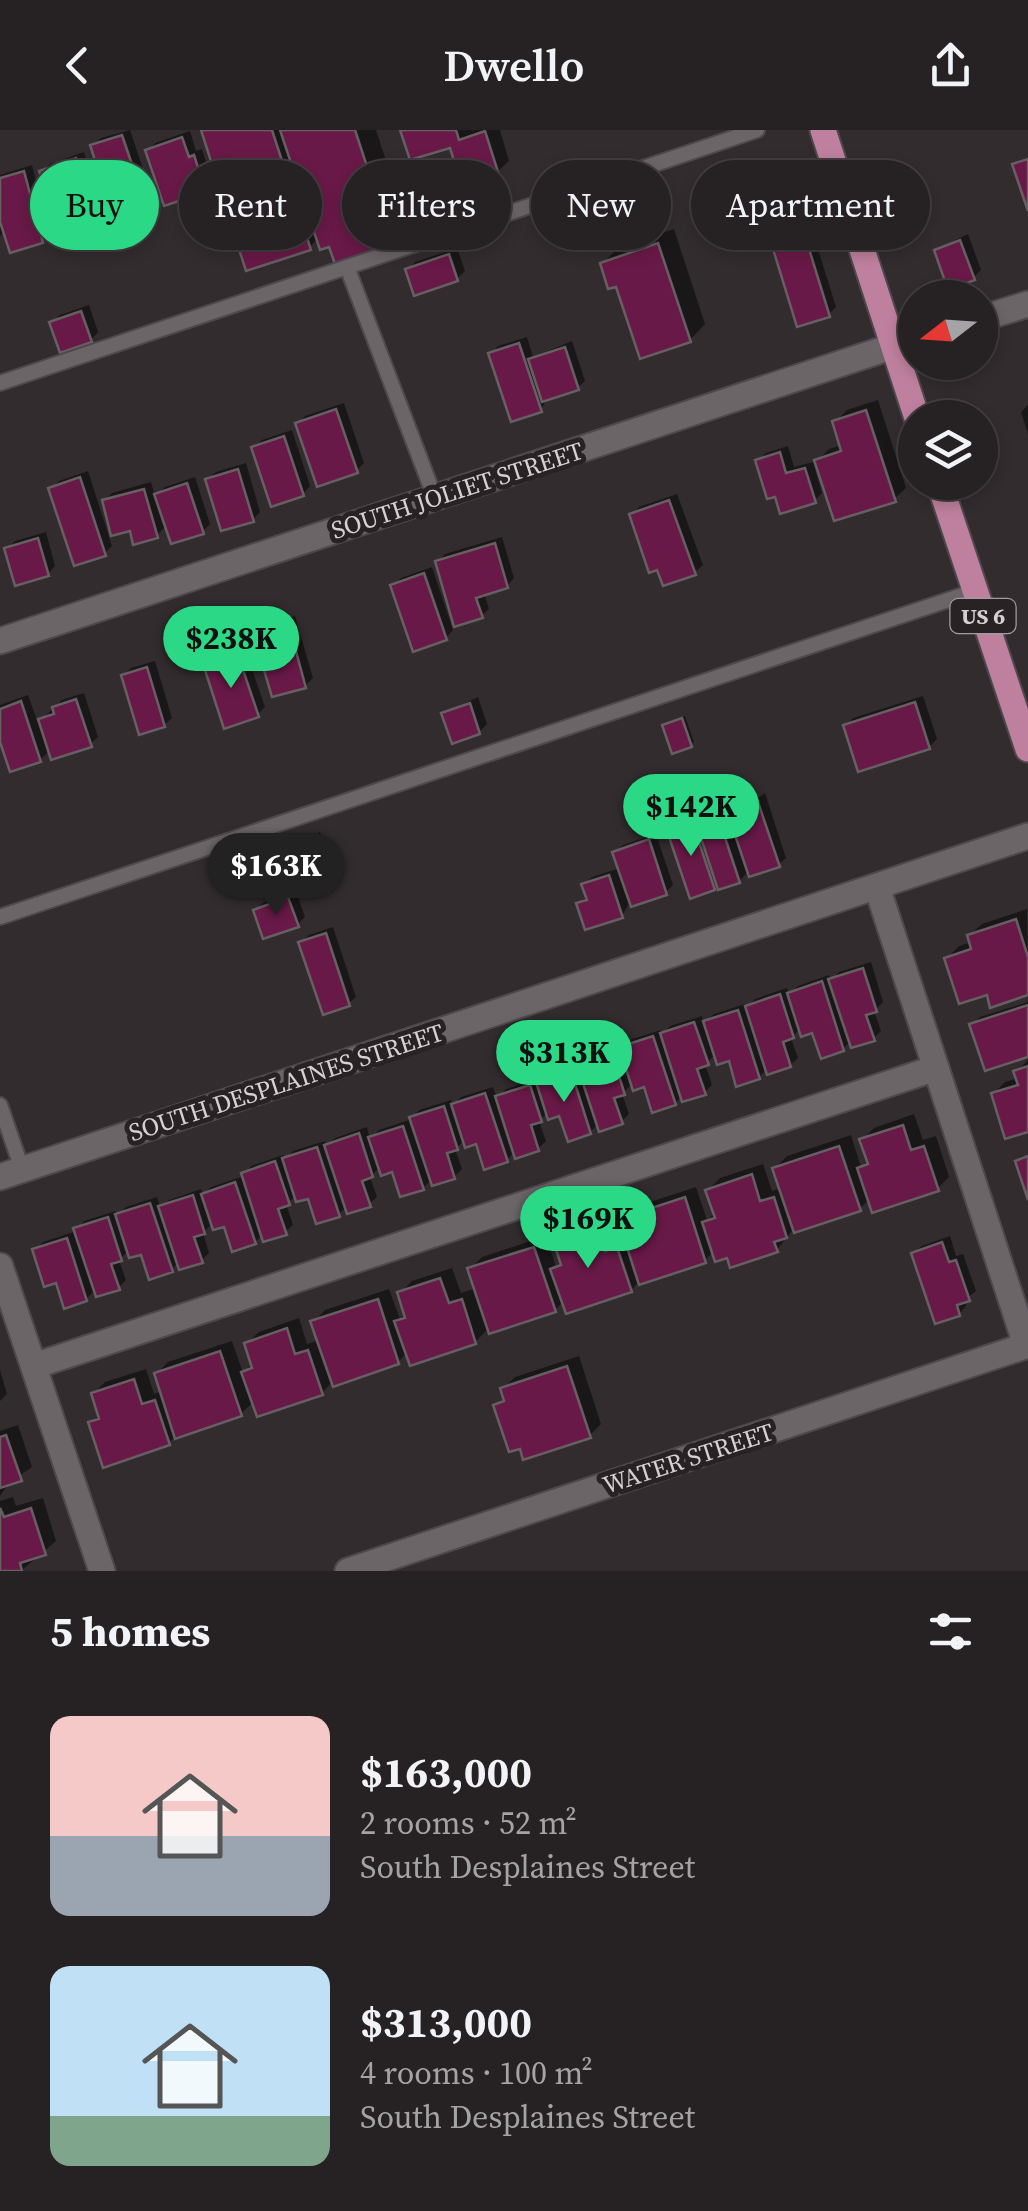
<!DOCTYPE html>
<meta charset="utf-8">
<style>
:root{--surface:#262122;--page:#2e292a;--text:#f1f3f6;--muted:#a4a3a5;--line:#423e40;--accent:#2ad885}
body{margin:0;font-family:"Source Serif 4",serif;background:var(--page);color:var(--text);height:100vh;display:flex;flex-direction:column;font-size:38px;white-space:nowrap}
*{box-sizing:border-box;margin:0}
p{font-size:32px;color:var(--muted)}
.icon{flex:none;width:55px;height:55px;fill:none;stroke:currentColor;stroke-width:2;stroke-linecap:round;stroke-linejoin:round}
.map{position:relative;height:1441px;overflow:hidden}
.sheet{display:flex;flex-direction:column;background:var(--surface);flex:1}
.sheet>*{flex:none}
.top-card{position:absolute;left:30px;top:30px;width:970px;height:90px;display:flex;gap:20px}
.needle{width:65px;rotate:253deg}
.controls{position:absolute;left:898px;top:150px;display:grid;gap:20px}
.controls a{display:grid;place-items:center;width:100px;height:100px;border-radius:50%;background:var(--surface);box-shadow:0 5px 15px #0003,0 0 0 2px var(--line);font-size:50px}
.price{position:absolute;translate:-50% -85px;padding:0 22px;border-radius:35px;background:var(--accent);color:#111;font-size:32px;line-height:65px;filter:drop-shadow(0 2px 5px #0008)}
.price::after{content:'';position:absolute;left:50%;top:60px;width:30px;height:22px;margin-left:-15px;background:inherit;clip-path:polygon(0 0,100% 0,50% 100%)}
.price.current{background:#222;color:#fff}
ul{padding:0;list-style:none}
li{display:flex;align-items:center;gap:30px;height:250px;padding:0 50px}
li span{display:grid;place-items:center;flex:none;width:280px;height:200px;border-radius:20px;color:#555}
li>.icon{margin-inline-start:auto}
span .icon{width:120px;height:120px;fill:#fffc;stroke-width:1}
li b{font-size:42px}
h2{display:flex;justify-content:space-between;align-items:center;height:120px;padding:0 50px;font-size:42px}
.chip{padding:0 35px;border-radius:45px;background:var(--surface);box-shadow:0 5px 15px #0003,0 0 0 2px var(--line);font-size:35px;line-height:90px}
.chip.current{background:var(--accent);color:#111}
header{display:flex;justify-content:space-between;align-items:center;height:130px;padding:0 50px;background:var(--surface);font-size:45px;font-weight:600}
.map>svg:first-child{display:block}
.shadow{fill:#0007}
.building{fill:#691947;stroke:#676063;stroke-width:2.5}
.lines{fill:none;stroke-linecap:round;stroke-linejoin:round}
.service-casing{stroke:#4e494c;stroke-width:18}
.minor-casing{stroke:#4e494c;stroke-width:29}
.primary-casing{stroke:#4e494c;stroke-width:29}
.service{stroke:#6c6568;stroke-width:14}
.minor{stroke:#6c6568;stroke-width:25}
.primary{stroke:#bf809f;stroke-width:25}
.labels{text-anchor:middle;stroke-width:10;stroke-linejoin:round;paint-order:stroke}
.shield{fill:#282225;stroke:#a19c9f;stroke-width:2.5}
.shield-label{font-size:22px;font-weight:bold;fill:#d5d1d3}
.street-label{font-size:25px;fill:#d5d1d3;stroke:#282225}
</style>
<header><svg class="icon" aria-label="back" viewBox="0 0 24 24"><path d="M15 5l-7 7 7 7"/></svg>Dwello<svg class="icon" aria-label="share" viewBox="0 0 24 24"><path d="M12 15V3M7 8l5-5 5 5M5 13v7h14v-7"/></svg></header>
<div class="map">
<svg width="1028" height="1441" viewBox="0 0 1028 1441">
<rect width="100%" height="100%" fill="#322c2e"/>
<!-- shadow -->
<g class="shadow">
<path d="M130 0 152 66 144 73 93 16 101 8Z"/>
<path d="M203 0H376L408 97 392 112 331 113 319 108 309 117Z"/>
<path d="M403 0H500L509 31 497 42 451 15Z"/>
<path d="M190 1 196 21 202 19 212 53 205 60 148 21 155 13Z"/>
<path d="M84 22 103 80 95 88 42 41 50 34Z"/>
<path d="M32 35 49 103 41 111 5 100 0 106V45Z"/>
<path d="M674 99 705 194 690 210 617 153 603 133 618 118Z"/>
<path d="M813 103 836 177 829 184 776 120 783 113Z"/>
<path d="M968 104 981 140 973 148 936 120Z"/>
<path d="M457 118 465 141 457 149 408 140 415 132Z"/>
<path d="M89 175 98 202 91 210 52 193 60 185Z"/>
<path d="M527 207 533 227 572 211 585 251 577 258 547 268 541 280 491 224 498 216Z"/>
<path d="M878 270 906 358 894 369 816 332 829 319 842 315 835 292 847 280Z"/>
<path d="M344 273 364 333 356 341 298 294 305 286Z"/>
<path d="M1028 275V304L1021 282Z"/>
<path d="M292 300 310 356 303 364 254 318 262 310Z"/>
<path d="M788 316 794 337 813 332 822 363 814 371 777 364 758 330 766 323Z"/>
<path d="M246 333 260 382 253 390 208 349 216 342Z"/>
<path d="M88 341 112 416 104 424 51 359 59 351Z"/>
<path d="M195 347 210 394 202 402 167 395 156 406 132 398 104 371 112 363 151 352 155 366 165 357Z"/>
<path d="M677 364 703 435 695 442 632 385 639 377Z"/>
<path d="M46 402 55 436 48 444 7 419 15 411Z"/>
<path d="M502 407 514 448 507 456 484 463 489 479 481 486 438 432 445 424Z"/>
<path d="M432 437 453 500 446 508 393 456 401 448Z"/>
<path d="M295 486 313 548 305 556 256 503 264 496Z"/>
<path d="M244 516 265 577 258 584 206 535 213 527Z"/>
<path d="M155 531 172 588 164 595 123 546 131 538Z"/>
<path d="M84 563 98 607 90 614 50 620 40 630 0 605V575L28 565 38 593 62 570Z"/>
<path d="M923 566 937 609 929 617 846 596 853 588Z"/>
<path d="M478 567 487 594 479 602 444 584Z"/>
<path d="M685 586 694 612 690 615 665 596Z"/>
<path d="M765 663 786 728 778 735 749 741 739 751 714 758 668 698 723 671 729 690Z"/>
<path d="M320 702 330 732 323 740 290 718Z"/>
<path d="M656 704 673 755 666 762 628 775 622 786 579 774 588 765 584 755 592 747 620 738 615 722 623 715Z"/>
<path d="M296 761 305 787 297 795 255 780 263 773Z"/>
<path d="M1027 779 1028 863 988 862 947 828 959 816 972 812 970 805 982 794Z"/>
<path d="M333 797 356 867 348 874 301 812 309 805Z"/>
<path d="M871 832 883 872 874 881 881 901 873 909 851 911 843 919 814 900 801 898 791 908 798 928 790 935 768 938 759 947 716 924 705 934 712 955 704 963 682 966 675 973 646 954 633 953 622 964 629 984 621 992 599 993 590 1002 561 983 548 982 539 991 546 1011 538 1019 515 1021 507 1030 478 1011 465 1010 455 1019 462 1039 454 1047 432 1049 423 1058 394 1039 381 1036 370 1047 377 1067 369 1074 347 1076 339 1084 309 1065H297L286 1074 293 1095 285 1102 263 1104 255 1112 225 1093H213L203 1103 209 1123 201 1131 179 1132 171 1140 142 1122 129 1120 119 1130 126 1150 118 1158 96 1159 86 1169 57 1150 35 1120 43 1112 77 1101 84 1091 116 1081 117 1086 126 1077 157 1067 161 1078 169 1070 201 1059 203 1065 211 1057 244 1046 251 1036 283 1025 284 1030 293 1021 325 1011 326 1016 335 1008 367 997 370 1009 379 1000 412 989 419 980 451 970 453 975 461 967 493 957 497 968 506 959 537 949 539 953 546 945 579 934 587 925 619 915 620 919 629 910 661 900 662 904 670 896 702 886 704 893 714 884 745 874 747 877 755 869 787 858 789 864 798 856 829 845 831 850 839 842Z"/>
<path d="M1028 872V924L972 895 980 887Z"/>
<path d="M1028 930V1000L993 964 1005 952 1018 948 1016 942Z"/>
<path d="M914 984 923 1010 936 1006 949 1047 937 1059 870 1069 859 1079 795 1097 777 1120 714 1121 705 1130 638 1153 631 1160 564 1171 555 1180 489 1198 475 1212 408 1222 398 1232 333 1251 322 1263 254 1271 241 1284 176 1306 168 1313 91 1293 100 1284 93 1264 105 1252 146 1239 154 1264 162 1261 156 1244 168 1232 232 1211 243 1243 253 1233 247 1213 259 1202 299 1188 307 1214 319 1210 313 1192 325 1180 389 1159 400 1189 406 1182 400 1163 412 1151 452 1138 461 1163 476 1158 470 1139 482 1127 546 1106 556 1137 562 1130 556 1111 568 1099 608 1085 616 1111 626 1107 620 1090 632 1078 696 1057 707 1090 716 1082 708 1060 720 1048 763 1034 772 1061 782 1058 775 1038 787 1026 851 1005 861 1037 869 1029 862 1010 874 998Z"/>
<path d="M950 1106 956 1126 963 1124 976 1161 965 1170 966 1176 959 1184 914 1123 922 1116Z"/>
<path d="M579 1226 601 1294 589 1306 496 1275 505 1267 503 1259 515 1247Z"/>
<path d="M0 1240 7 1264 0 1271Z"/>
<path d="M18 1295 32 1337 9 1353 0 1366V1301Z"/>
<path d="M13 1367 16 1376 43 1368 56 1411 21 1441H0V1371Z"/>
</g>
<!-- building -->
<g class="building">
<path d="M201 0H272L311 120 246 141Z"/>
<path d="M280 0H355L393 115 335 134 329 117 320 120Z"/>
<path d="M400 0H456L459 10 485 1 499 45 462 56 450 18 410 30Z"/>
<path d="M122 5 146 76 113 86 90 15Z"/>
<path d="M182 7 189 27 194 25 206 62 164 76 145 20Z"/>
<path d="M76 28 97 90 60 102 39 41Z"/>
<path d="M1028 29V81L1012 34Z"/>
<path d="M24 41 43 113 10 123 0 92V48Z"/>
<path d="M806 109 830 187 797 197 773 119Z"/>
<path d="M960 110 975 150 948 160 934 120Z"/>
<path d="M658 113 691 212 640 229 616 157 608 159 600 133Z"/>
<path d="M449 124 458 151 414 166 405 139Z"/>
<path d="M81 181 92 212 60 223 49 192Z"/>
<path d="M519 213 542 282 511 292 488 223Z"/>
<path d="M565 217 579 260 542 272 528 229Z"/>
<path d="M336 279 358 343 317 357 295 293Z"/>
<path d="M866 280 896 372 834 391 814 330 841 321 832 291Z"/>
<path d="M284 306 304 366 271 377 251 317Z"/>
<path d="M780 322 786 343 805 338 816 373 780 384 775 367 767 369 755 330Z"/>
<path d="M238 339 254 392 221 401 205 349Z"/>
<path d="M80 347 106 426 74 436 48 358Z"/>
<path d="M187 353 204 404 171 414 154 364Z"/>
<path d="M144 359 158 408 133 415 130 401 111 406 102 370Z"/>
<path d="M669 370 696 445 663 456 657 440 649 443 629 384Z"/>
<path d="M38 408 49 446 15 456 4 418Z"/>
<path d="M495 413 508 458 476 468 483 488 454 497 435 431Z"/>
<path d="M424 443 447 510 413 522 390 455Z"/>
<path d="M288 492 306 558 272 567 253 503Z"/>
<path d="M237 522 259 587 224 599 203 534Z"/>
<path d="M147 537 165 597 139 605 121 545Z"/>
<path d="M76 569 92 617 51 630 38 589 54 584 52 577Z"/>
<path d="M21 571 41 632 10 642 0 612V579Z"/>
<path d="M915 572 930 619 858 642 843 595Z"/>
<path d="M470 573 480 604 452 614 441 583Z"/>
<path d="M682 588 692 617 672 624 662 595Z"/>
<path d="M757 669 780 737 749 747 729 687 747 680 745 674Z"/>
<path d="M715 677 740 753 718 760 693 684Z"/>
<path d="M691 688 715 760 690 769 666 698Z"/>
<path d="M312 709 324 742 299 751 287 717Z"/>
<path d="M649 709 667 765 631 777 612 722Z"/>
<path d="M609 745 623 788 585 800 576 773 587 770 581 754Z"/>
<path d="M288 767 299 797 263 809 253 780Z"/>
<path d="M1016 789 1028 827V865L990 878 987 865 959 874 944 828 971 819 967 805Z"/>
<path d="M326 803 350 876 323 885 298 812Z"/>
<path d="M863 838 877 882 866 885 875 911 851 918 828 849Z"/>
<path d="M822 851 844 921 821 929 812 903 801 907 787 863Z"/>
<path d="M780 864 794 908 783 912 791 937 767 945 745 876Z"/>
<path d="M1028 875V927L985 941 969 894Z"/>
<path d="M738 880 760 949 736 957 729 931 717 935 703 891Z"/>
<path d="M694 892 709 935 697 939 706 965 682 972 660 903Z"/>
<path d="M653 906 676 975 652 983 644 957 633 961 619 917Z"/>
<path d="M611 921 625 965 614 968 623 994 599 1002 576 932Z"/>
<path d="M1028 936V1002L1005 1009 991 963 1018 955 1013 941Z"/>
<path d="M571 941 591 1004 568 1012 559 986 548 990 536 952Z"/>
<path d="M530 955 542 992 531 995 539 1021 515 1029 495 966Z"/>
<path d="M485 963 508 1032 484 1040 476 1014 465 1018 451 974Z"/>
<path d="M444 976 458 1020 447 1023 455 1049 432 1056 409 987Z"/>
<path d="M903 995 911 1020 924 1016 939 1061 872 1083 857 1038 868 1034 859 1009Z"/>
<path d="M403 996 424 1060 400 1067 392 1042 381 1046 368 1007Z"/>
<path d="M359 1003 373 1047 362 1051 371 1077 347 1084 324 1015Z"/>
<path d="M839 1016 861 1081 794 1103 772 1038Z"/>
<path d="M317 1017 340 1087 316 1094 308 1069 296 1072 282 1028Z"/>
<path d="M1028 1026V1070L1015 1031Z"/>
<path d="M275 1031 290 1075 278 1079 287 1105 263 1112 241 1043Z"/>
<path d="M752 1044 760 1071 774 1067 787 1108 774 1112 778 1122 730 1138 727 1128 715 1132 702 1092 715 1088 705 1060Z"/>
<path d="M235 1052 256 1114 232 1122 224 1097 213 1100 201 1064Z"/>
<path d="M193 1065 205 1104 194 1107 203 1133 179 1140 158 1076Z"/>
<path d="M685 1067 706 1133 639 1155 618 1089Z"/>
<path d="M150 1073 173 1142 149 1150 141 1125 129 1128 115 1084Z"/>
<path d="M108 1087 122 1131 111 1134 120 1160 96 1167 73 1098Z"/>
<path d="M596 1096 605 1121 617 1117 632 1162 566 1184 550 1139 561 1135 553 1110Z"/>
<path d="M67 1108 87 1171 64 1179 56 1153 44 1157 32 1119Z"/>
<path d="M942 1112 949 1132 956 1130 970 1171 957 1175 960 1186 935 1194 911 1123Z"/>
<path d="M534 1117 556 1182 489 1204 467 1138Z"/>
<path d="M440 1148 449 1173 462 1169 476 1214 410 1236 394 1191 405 1188 397 1162Z"/>
<path d="M378 1169 399 1234 333 1257 310 1191Z"/>
<path d="M287 1198 295 1224 308 1220 323 1265 257 1287 241 1242 252 1238 244 1213Z"/>
<path d="M220 1221 242 1286 175 1309 154 1243Z"/>
<path d="M567 1236 591 1308 523 1330 520 1319 509 1322 493 1275 504 1271 500 1258Z"/>
<path d="M134 1249 142 1274 155 1270 170 1315 103 1338 88 1292 99 1289 91 1263Z"/>
<path d="M6 1305 22 1351 0 1358V1307Z"/>
<path d="M0 1378 4 1387 31 1378 46 1425 20 1433 22 1441H0Z"/>
</g>
<g class="lines">
<!-- service casing -->
<g class="service-casing">
<g id="service">
<path d="M347 137 435 368"/>
<path d="M0 253 757 0"/>
<path d="M0 787 975 461"/>
<path d="M0 975 22 1039"/>
</g>
</g>
<!-- minor casing -->
<g class="minor-casing">
<g id="minor">
<path d="M980 189 1028 174"/>
<path d="M0 511 915 209"/>
<path d="M877 757 936 938"/>
<path d="M0 1047 1028 706"/>
<path d="M0 1136 102 1441"/>
<path d="M34 1236 936 938 1026 1215"/>
<path d="M348 1441 1028 1215"/>
</g>
</g>
<!-- primary casing -->
<g class="primary-casing">
<g id="primary">
<path d="M823 0 917 288"/>
<path d="M939 352 1028 619"/>
</g>
</g>
<!-- service -->
<use href="#service" class="service"/>
<!-- minor -->
<use href="#minor" class="minor"/>
<!-- primary -->
<use href="#primary" class="primary"/>
</g>
<g class="labels">
<!-- shield labels -->
<rect class="shield" x="950.5" y="469" width="65" height="34" rx="8"/>
<g class="shield-label">
<text x="983" y="494">US 6</text>
</g>
<!-- street labels -->
<g class="street-label">
<text transform="translate(457 360) rotate(-18)" y="9">SOUTH JOLIET STREET</text>
<text transform="translate(286 952) rotate(-18)" y="9">SOUTH DESPLAINES STREET</text>
<text transform="translate(688 1328) rotate(-18)" y="9">WATER STREET</text>
</g>
</g>
</svg>
<div class="controls">
<a><svg class="needle" viewBox="-14 -14 28 28"><path d="M0-13l5 13h-10z" fill="#e53935"/><path d="M0 13l5-13h-10z" fill="#a4a3a5"/></svg></a>
<a><svg class="icon" aria-label="layers" viewBox="0 0 24 24"><path d="M12 4l9 5-9 5-9-5zM3 14l9 5 9-5"/></svg></a>
</div>
<b class="price" style="left:231px;top:561px">$238K</b>
<b class="price" style="left:691px;top:729px">$142K</b>
<b class="price current" style="left:276px;top:788px">$163K</b>
<b class="price" style="left:564px;top:975px">$313K</b>
<b class="price" style="left:588px;top:1141px">$169K</b>
<div class="top-card">
<a class="chip current">Buy</a>
<a class="chip">Rent</a>
<a class="chip">Filters</a>
<a class="chip">New</a>
<a class="chip">Apartment</a>
</div>
</div>
<section class="sheet">
<h2>5 homes<svg class="icon" aria-label="filters" viewBox="0 0 24 24"><path d="M4 7h16M4 17h16"/><circle cx="9" cy="7" r="2"/><circle cx="15" cy="17" r="2"/></svg></h2>
<ul>
<li><span style="background:linear-gradient(#f6c9c9 60%,#9aa5b1 0)"><svg class="icon" aria-label="home" viewBox="0 0 24 24"><path d="M3 11l9-7 9 7M6 9v11h12V9"/></svg></span><div><b>$163,000</b><p>2 rooms · 52 m²</p><p>South Desplaines Street</p></div></li>
<li><span style="background:linear-gradient(#bfe0f5 75%,#7fa58c 0)"><svg class="icon" aria-label="home" viewBox="0 0 24 24"><path d="M3 11l9-7 9 7M6 9v11h12V9"/></svg></span><div><b>$313,000</b><p>4 rooms · 100 m²</p><p>South Desplaines Street</p></div></li>
</ul>
</section>
